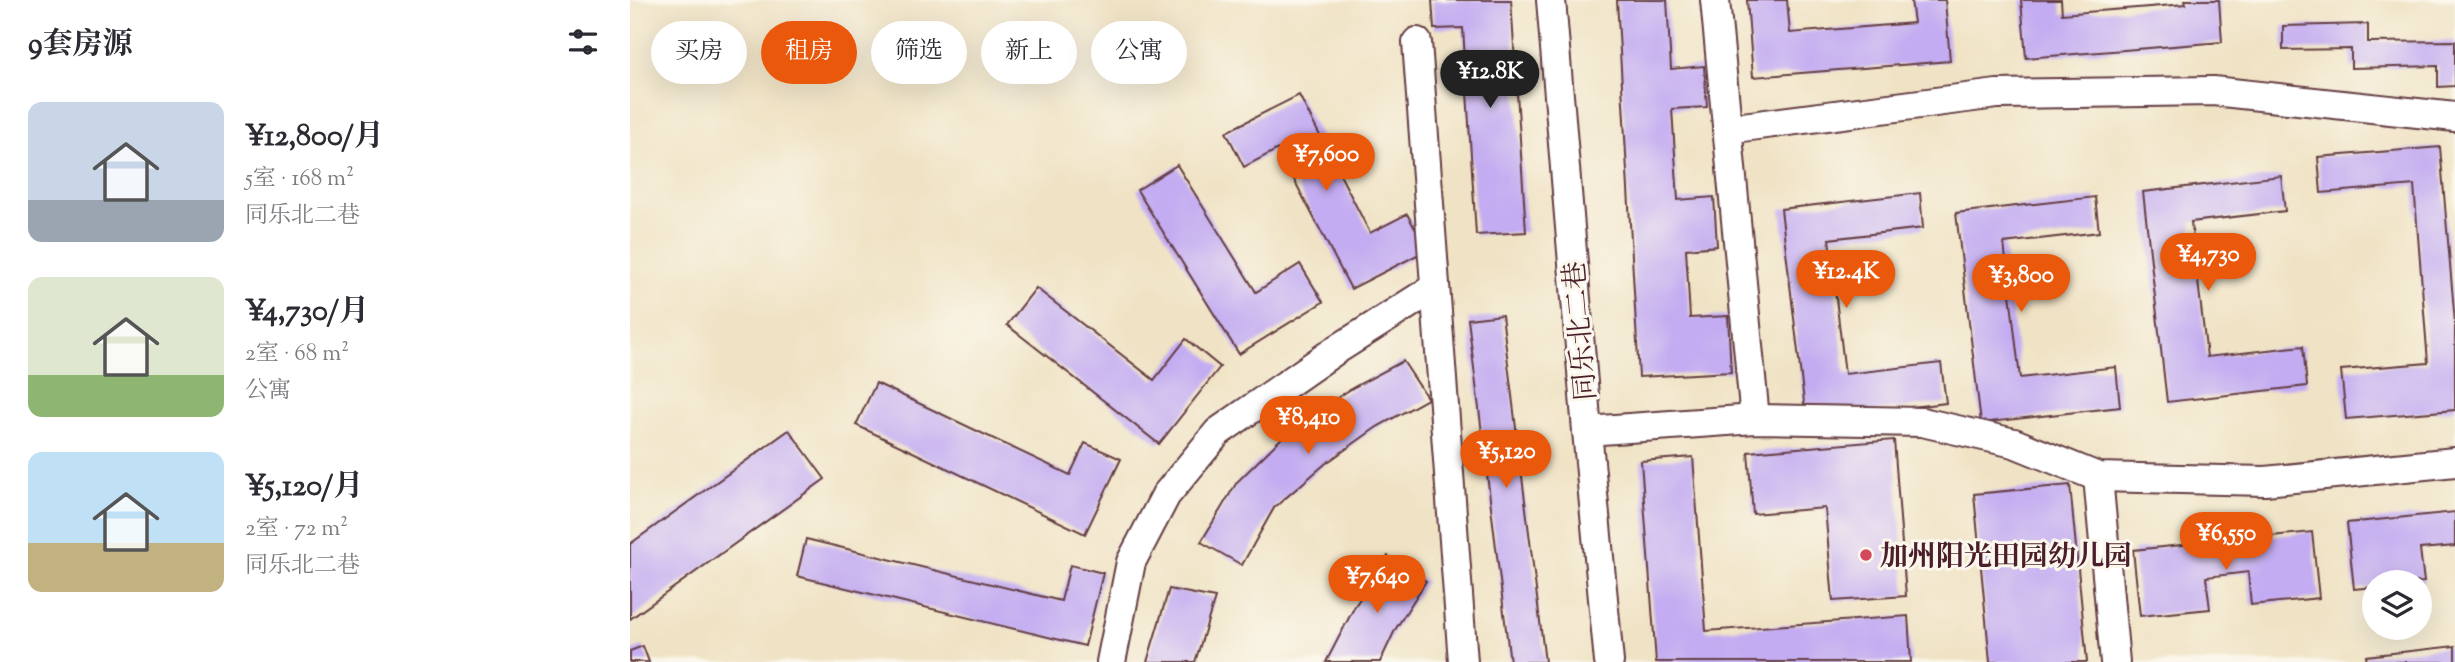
<!DOCTYPE html>
<html lang="zh">
<meta charset="utf-8">
<style>
:root{--surface:#fff;--page:#f7f7f7;--text:#2b2b33;--muted:#7c7c81;--accent:#ea580c}
body{margin:0;font-family:"Sorts Mill Goudy","Noto Serif SC",serif;background:var(--page);color:var(--text);height:100vh;display:flex;flex-direction:column;font-size:26px;white-space:nowrap}
*{box-sizing:border-box;margin:0}
p{font-size:23px;color:var(--muted)}
.icon{flex:none;width:38px;height:38px;fill:none;stroke:currentColor;stroke-width:2;stroke-linecap:round;stroke-linejoin:round}
.map{position:relative;flex:1;overflow:hidden}
.side{display:flex;flex-direction:column;background:var(--surface);width:630px}
.side>*{flex:none}
.hud{position:absolute;left:21px;top:21px;width:665px;height:63px;display:flex;gap:14px}
.controls{position:absolute;left:1732px;top:570px;display:grid;gap:14px}
.controls a{display:grid;place-items:center;width:70px;height:70px;border-radius:50%;background:var(--surface);box-shadow:0 7px 28px #0002;font-size:35px}
.price{position:absolute;translate:-50% -60px;padding:0 16px;border-radius:24px;background:var(--accent);color:#fff;font-size:23px;line-height:46px;filter:drop-shadow(0 2px 4px #0008)}
.price::after{content:'';position:absolute;left:50%;top:42px;width:21px;height:16px;margin-left:-10px;background:inherit;clip-path:polygon(0 0,100% 0,50% 100%)}
.price.active{background:#222;color:#fff}
ul{padding:0;list-style:none}
li{display:flex;align-items:center;gap:21px;height:175px;padding:0 28px}
li span{display:grid;place-items:center;flex:none;width:196px;height:140px;border-radius:14px;color:#555}
li>.icon{margin-inline-start:auto}
span .icon{width:84px;height:84px;fill:#fffc;stroke-width:1}
li b{font-size:30px}
h2{display:flex;justify-content:space-between;align-items:center;height:84px;padding:0 28px;font-size:30px}
.chip{padding:0 24px;border-radius:32px;background:var(--surface);box-shadow:0 7px 28px #0002;font-size:24px;line-height:63px}
.chip.active{background:var(--accent);color:#fff}
main{display:flex;flex:1;min-height:0}
.map>svg:first-child{display:block}
.building{fill:#c3acf1}
.lines{fill:none;stroke-linecap:round;stroke-linejoin:round}
.minor-casing{stroke:#633c42;stroke-width:32}
.minor{stroke:#fff;stroke-width:28}
.poi-dot{fill:#d1495b;stroke:#fbf7ec;stroke-width:2.5}
.labels{text-anchor:middle;stroke-width:6;stroke-linejoin:round;paint-order:stroke}
.street-label{font-size:28px;fill:#4a1f2b;stroke:#fbf7ec}
.poi-label{font-size:28px;font-weight:bold;fill:#4a1f2b;stroke:#fbf7ec;text-anchor:start}
</style>
<main>
<section class="side">
<h2>9套房源<svg class="icon" aria-label="filters" viewBox="0 0 24 24"><path d="M4 7h16M4 17h16"/><circle cx="9" cy="7" r="2"/><circle cx="15" cy="17" r="2"/></svg></h2>
<ul>
<li><span style="background:linear-gradient(#c9d6e8 70%,#9aa5b1 0)"><svg class="icon" aria-label="home" viewBox="0 0 24 24"><path d="M3 11l9-7 9 7M6 9v11h12V9"/></svg></span><div><b>¥12,800/月</b><p>5室 · 168 m²</p><p>同乐北二巷</p></div></li>
<li><span style="background:linear-gradient(#dfe7d0 70%,#8fb573 0)"><svg class="icon" aria-label="home" viewBox="0 0 24 24"><path d="M3 11l9-7 9 7M6 9v11h12V9"/></svg></span><div><b>¥4,730/月</b><p>2室 · 68 m²</p><p>公寓</p></div></li>
<li><span style="background:linear-gradient(#bfe0f5 65%,#c2b280 0)"><svg class="icon" aria-label="home" viewBox="0 0 24 24"><path d="M3 11l9-7 9 7M6 9v11h12V9"/></svg></span><div><b>¥5,120/月</b><p>2室 · 72 m²</p><p>同乐北二巷</p></div></li>
</ul>
</section>
<div class="map">
<svg width="1825" height="662" viewBox="0 0 1825 662">
<rect width="100%" height="100%" fill="#fbf7ec"/>
<filter id="ink" filterUnits="userSpaceOnUse"><feTurbulence type="fractalNoise" baseFrequency=".0143" numOctaves="2"/><feDisplacementMap in="SourceGraphic" scale="14" xChannelSelector="R" yChannelSelector="G"/><feConvolveMatrix kernelMatrix="1 2 1 2 8 2 1 2 1" color-interpolation-filters="sRGB"/></filter>
<filter id="wash" filterUnits="userSpaceOnUse"><feTurbulence type="fractalNoise" baseFrequency=".00686" numOctaves="4" result="noise"/><feDisplacementMap in="SourceGraphic" scale="28" xChannelSelector="R" yChannelSelector="G"/><feGaussianBlur stdDeviation="1.57" result="paint"/><feColorMatrix in="noise" values="0 0 0 0 0 0 0 0 0 0 0 0 0 0 0 0 0 1.4 0 .05"/><feComposite in="paint" operator="in"/></filter>
<g filter="url(#wash)">
<rect width="100%" height="100%" fill="#f0e3c5"/>
<g id="blocks">
<!-- building -->
<g class="building">
<path d="M802 0H881L896 232 846 235 833 28 804 29Z"/>
<path d="M987 0H1037L1041 69 1074 66 1077 107 1042 109 1048 200 1084 197 1087 246 1056 249 1060 318 1098 316 1101 372 1009 377Z"/>
<path d="M1117 0H1157L1160 33 1284 23 1281 0H1315L1320 61 1123 77Z"/>
<path d="M1391 0H1431L1432 14 1556 4 1555 0H1589L1592 42 1396 58Z"/>
<path d="M1738 24V42L1825 41V86L1808 87V66L1721 68V49L1653 50V26Z"/>
<path d="M669 95 740 233 777 214 797 250 721 289 648 149 614 167 596 132Z"/>
<path d="M1810 147 1825 323V410L1716 419 1711 370 1798 363 1784 185 1691 193 1688 157Z"/>
<path d="M547 165 626 292 670 264 693 302 609 354 507 190Z"/>
<path d="M1651 176 1655 211 1561 222 1577 357 1673 346 1677 386 1537 402 1513 192Z"/>
<path d="M1290 193 1293 228 1199 239 1215 374 1311 363 1316 403 1176 419 1151 209Z"/>
<path d="M1465 197 1469 232 1374 243 1390 378 1486 367 1490 407 1351 423 1326 213Z"/>
<path d="M406 288 524 380 556 339 590 367 529 444 377 325Z"/>
<path d="M872 315 915 662H880L838 319Z"/>
<path d="M773 361 798 399 747 427 695 464 644 508 612 565 571 542 607 482 665 425 724 387Z"/>
<path d="M246 383 440 475 455 443 491 459 455 534 226 425Z"/>
<path d="M159 430 195 479 0 619V544Z"/>
<path d="M1264 440 1276 596 1203 601 1195 508 1123 514 1118 452Z"/>
<path d="M1063 457 1076 631 1278 616 1281 662H1026L1011 461Z"/>
<path d="M1440 485 1457 662H1360L1344 494Z"/>
<path d="M1825 512V546L1790 549 1794 582 1745 583V587L1724 589 1717 523Z"/>
<path d="M1682 532 1689 598 1621 605 1618 572 1576 577 1580 609 1510 616 1503 550Z"/>
<path d="M176 539 431 601 440 565 473 573 455 646 167 576Z"/>
<path d="M758 556 796 581 765 630 750 662H696L725 606Z"/>
<path d="M539 589 585 598 565 662H517Z"/>
<path d="M13 646 19 662H0V651Z"/>
<path d="M1825 646V662H1737L1736 656Z"/>
</g>
</g>
</g>
<g filter="url(#ink)">
<use href="#blocks" fill-opacity="0" stroke="#633c42" stroke-width="2"/>
<g class="lines">
<!-- minor casing -->
<g class="minor-casing">
<g id="minor">
<path d="M921 0 957 431 979 662"/>
<path d="M1085 0 1125 419"/>
<path d="M787 42 833 662"/>
<path d="M1097 129 1367 94 1583 91 1825 117"/>
<path d="M957 431 1125 419 1292 422 1384 443 1468 477 1635 481 1825 462"/>
<path d="M1468 477 1485 662"/>
<path d="M481 662 501 562 536 495 588 432 703 352 804 288"/>
</g>
</g>
<!-- minor -->
<use href="#minor" class="minor"/>
</g>
</g>
<!-- markers -->
<circle class="poi-dot" cx="1236" cy="555" r="7"/>
<g class="labels">
<!-- street labels -->
<g class="street-label">
<text transform="translate(949 331) rotate(-95)" y="10">同乐北二巷</text>
</g>
<!-- poi labels -->
<g class="poi-label">
<text x="1250" y="565">加州阳光田园幼儿园</text>
</g>
</g>
</svg>
<div class="controls">
<a><svg class="icon" aria-label="layers" viewBox="0 0 24 24"><path d="M12 4l9 5-9 5-9-5zM3 14l9 5 9-5"/></svg></a>
</div>
<b class="price active" style="left:860px;top:110px">¥12.8K</b>
<b class="price" style="left:696px;top:193px">¥7,600</b>
<b class="price" style="left:1578px;top:293px">¥4,730</b>
<b class="price" style="left:1216px;top:310px">¥12.4K</b>
<b class="price" style="left:1391px;top:314px">¥3,800</b>
<b class="price" style="left:678px;top:456px">¥8,410</b>
<b class="price" style="left:876px;top:490px">¥5,120</b>
<b class="price" style="left:1596px;top:572px">¥6,550</b>
<b class="price" style="left:747px;top:615px">¥7,640</b>
<div class="hud">
<a class="chip">买房</a>
<a class="chip active">租房</a>
<a class="chip">筛选</a>
<a class="chip">新上</a>
<a class="chip">公寓</a>
</div>
</div>
</main>
